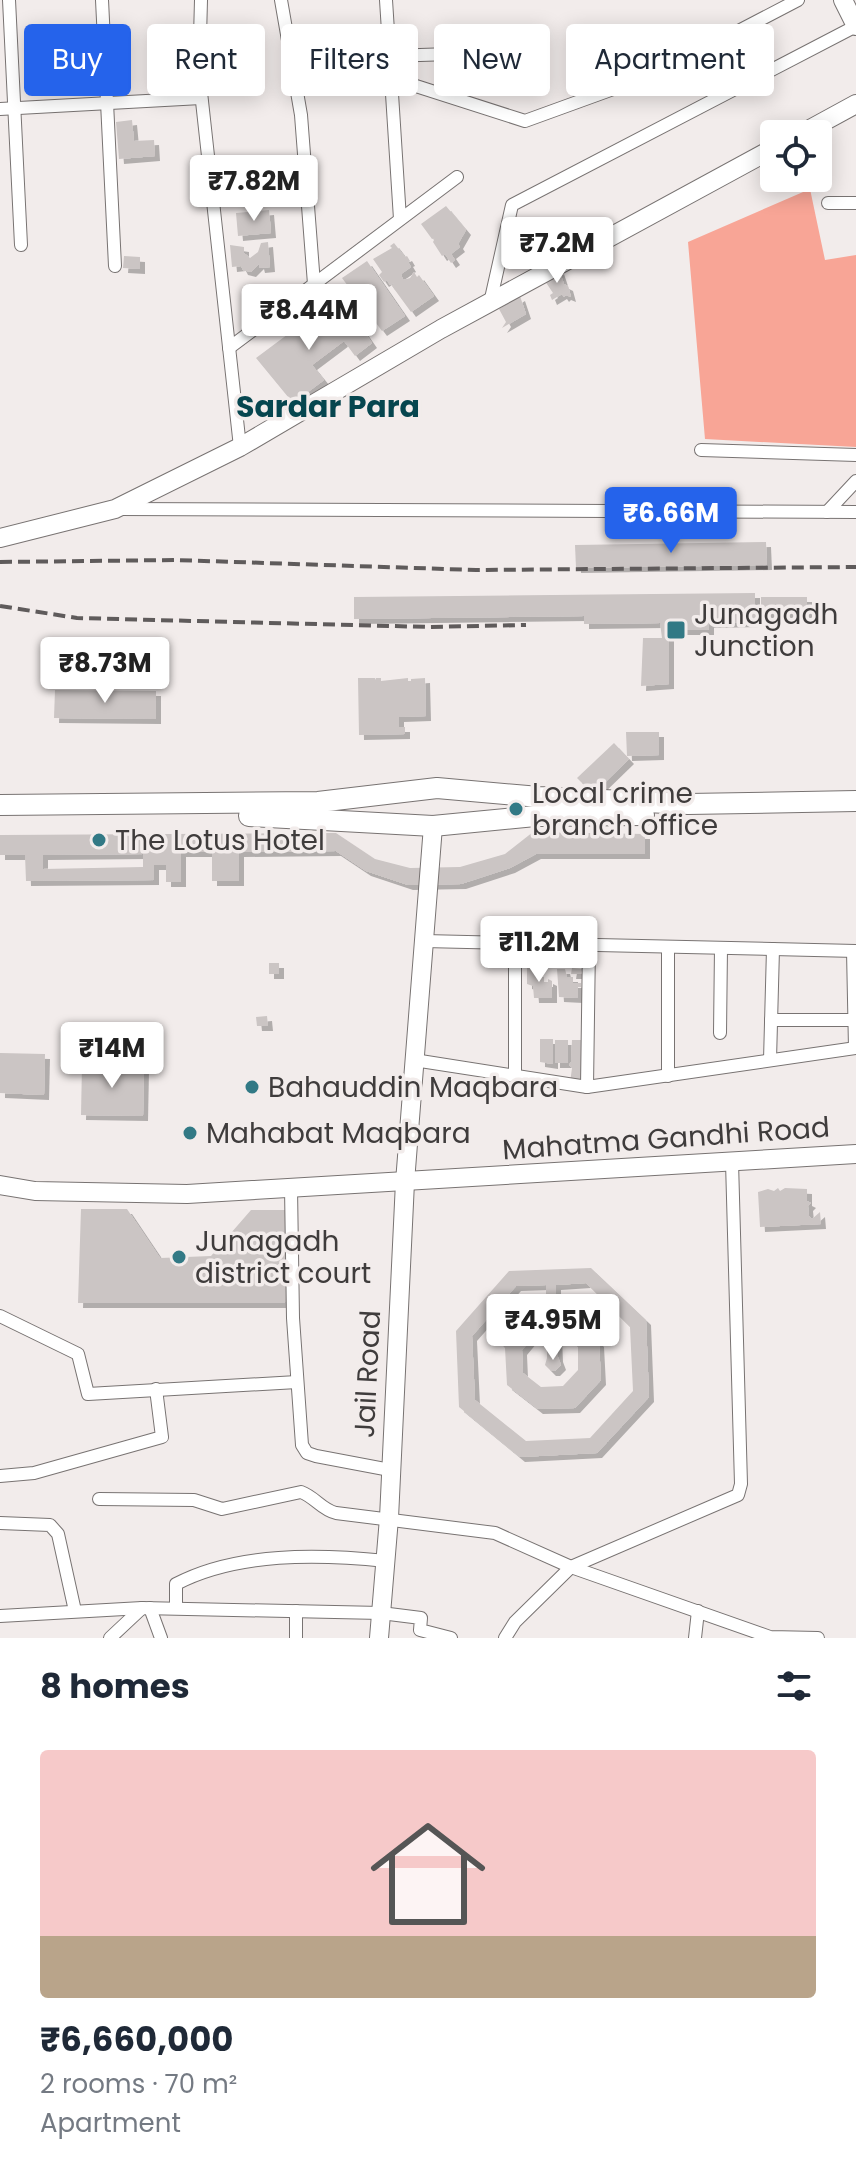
<!DOCTYPE html>
<meta charset="utf-8">
<style>
:root{--surface:#fff;--page:#f2f2f3;--text:#1f2937;--muted:#747a83;--line:#e0e1e3;--accent:#2563eb}
body{margin:0;font-family:Poppins,sans-serif;background:var(--page);color:var(--text);height:100vh;display:flex;flex-direction:column;font-size:30px;white-space:nowrap}
*{box-sizing:border-box;margin:0}
p{font-size:26px;color:var(--muted)}
.icon{flex:none;width:44px;height:44px;fill:none;stroke:currentColor;stroke-width:2;stroke-linecap:round;stroke-linejoin:round}
.map{position:relative;height:1638px;overflow:hidden}
.side{display:flex;flex-direction:column;background:var(--surface);flex:1}
.side>*{flex:none}
.hud{position:absolute;left:24px;top:24px;width:808px;height:72px;display:flex;gap:16px}
.fabs{position:absolute;left:760px;top:120px;display:grid;gap:16px}
.fabs a{display:grid;place-items:center;width:72px;height:72px;border-radius:8px;background:var(--surface);box-shadow:0 4px 20px #0003;font-size:40px}
.price{position:absolute;translate:-50% -68px;padding:0 18px;border-radius:8px;background:#fff;color:#222;font-size:26px;line-height:52px;filter:drop-shadow(0 2px 4px #0008)}
.price::after{content:'';position:absolute;left:50%;top:48px;width:24px;height:18px;margin-left:-12px;background:inherit;clip-path:polygon(0 0,100% 0,50% 100%)}
.price.selected{background:var(--accent);color:#fff}
ul{padding:0;list-style:none}
li{display:grid;align-content:center;gap:16px;height:424px;padding:0 40px}
li+li{border-top:2px solid var(--line)}
li span{display:grid;place-items:center;height:248px;border-radius:8px;color:#555}
li>.icon{margin-inline-start:auto}
span .icon{width:144px;height:144px;fill:#fffc;stroke-width:1}
li b{font-size:34px}
h2{display:flex;justify-content:space-between;align-items:center;height:96px;padding:0 40px;font-size:34px}
.chip{padding:0 28px;border-radius:8px;background:var(--surface);box-shadow:0 4px 20px #0003;font-size:28px;line-height:72px}
.chip.selected{background:var(--accent);color:#fff}
.map>svg:first-child{display:block}
.green{fill:#f8a596}
.building{fill:#cbc5c4;fill-rule:evenodd;filter:url(#shadow)}
.lines{fill:none;stroke-linecap:round;stroke-linejoin:round}
.street-casing{stroke:#787372;stroke-width:14}
.secondary-casing{stroke:#787372;stroke-width:20}
.primary-casing{stroke:#787372;stroke-width:22}
.street{stroke:#fff;stroke-width:12}
.secondary{stroke:#fff;stroke-width:18}
.primary{stroke:#fff;stroke-width:20}
.rail{stroke:#5f5b5b;stroke-width:4;stroke-dasharray:12 6;stroke-linecap:butt}
.poi-dot{fill:#327985;stroke:#f2eceb;stroke-width:3}
.labels{text-anchor:middle;stroke-width:7;stroke-linejoin:round;paint-order:stroke}
.poi-label{font-size:28px;fill:#3f3c3c;stroke:#f2eceb;text-anchor:start}
.street-label{font-size:28px;fill:#3f3c3c;stroke:#f2eceb}
.neighbourhood-label{font-size:30px;font-weight:bold;fill:#06464f;stroke:#f2eceb}
</style>
<div class="map">
<svg width="856" height="1638" viewBox="0 0 856 1638">
<defs>
<filter id="shadow"><feDropShadow dx="5" dy="5" stdDeviation="0" flood-color="#0004"/></filter>
</defs>
<rect width="100%" height="100%" fill="#f2eceb"/>
<!-- green -->
<path class="green" d="M810 189 825 260 856 255V447L705 439 688 242Z"/>
<!-- building -->
<g class="building">
<path d="M132 120 134 141 154 140 155 156 119 159 116 122Z"/>
<path d="M446 206 466 230 458 244 460 247 451 254 455 260 451 263 445 254 442 256 433 242 435 238 432 239 421 224Z"/>
<path d="M269 210 271 233 238 236 236 213Z"/>
<path d="M268 242 270 267 260 268 259 264 251 272 243 270 241 266 232 267 230 245 244 247V253L250 258 258 252 261 243Z"/>
<path d="M394 243 405 257 407 256 410 261 408 262 411 267 401 274 403 280 410 278 414 272 417 277 419 275 434 296 411 312 392 286 394 283 390 285 387 280 384 282 379 275 382 272 373 259 392 248 390 246Z"/>
<path d="M124 256 140 257V269L123 268Z"/>
<path d="M367 261 405 316 382 331 342 278Z"/>
<path d="M559 269 564 284 568 286 571 297 566 295 564 297 562 294 552 300 550 295 553 293 543 278Z"/>
<path d="M520 296 526 314 502 328 506 322 499 309Z"/>
<path d="M337 310 358 334 363 330 372 343 355 356 344 341 312 365 324 380 293 403 256 358 319 311 321 315 326 311 331 318Z"/>
<path d="M766 542 767 565 576 568 575 545Z"/>
<path d="M755 593V622L709 623V630H675V623H669V684L641 686 643 638H662L660 623 584 624V616L354 619V597Z"/>
<rect x="761" y="597" width="46" height="16"/>
<path d="M358 678H375L376 680V678H381V681L408 678V681H411V679L425 678 426 716 399 717V727H405V734L359 735Z"/>
<path d="M55 690 156 691V719L54 718Z"/>
<path d="M626 732H659V755L627 756Z"/>
<path d="M614 743 629 759 593 794 577 778Z"/>
<path d="M533 832 645 834V854H536L510 868 461 884 408 885 366 871 336 851 239 852V881H212V852H181V882H166V865H154V880L26 881 25 855H0V835L336 833 375 859 410 868 460 867 505 854ZM143 854V867L43 869V855Z"/>
<rect x="269" y="963" width="10" height="11"/>
<path d="M527 965 537 968V977H544V982H548V979L552 981V998H534L533 986 527 984Z"/>
<path d="M572 968 582 969 581 974H571Z"/>
<path d="M557 969H565L567 977H573V983H581V987H578V998L559 997Z"/>
<path d="M267 1016 268 1026H257L256 1017Z"/>
<path d="M540 1039H553V1064L540 1062Z"/>
<rect x="555" y="1040" width="13" height="23"/>
<path d="M572 1040H585L584 1083H570L572 1068 569 1065 571 1062Z"/>
<path d="M0 1053 45 1054 44 1095 0 1093Z"/>
<path d="M82 1065 144 1066 143 1116 81 1115Z"/>
<path d="M778 1188 780 1191 785 1188 807 1189V1201L811 1203 808 1206 809 1216 812 1219 820 1212 821 1224 760 1227 758 1192 768 1189 774 1191Z"/>
<path d="M81 1209H127L160 1258 211 1256 251 1210H286L285 1303H78Z"/>
<path d="M591 1268 646 1320 649 1397 597 1453 520 1457 459 1407 456 1331 509 1271ZM586 1283 630 1327 633 1391 590 1438 526 1441 475 1400 472 1336 516 1286 546 1285V1317H531L522 1308 495 1337 505 1348 507 1385 538 1409 575 1408 601 1380 599 1342 573 1315 556 1316V1285ZM562 1331 578 1347V1370L563 1386 541 1387 523 1373 522 1350 537 1332H547V1358L545 1365 551 1371H555L561 1365 558 1357 557 1332Z"/>
</g>
<g class="lines">
<!-- street casing -->
<g class="street-casing">
<g id="street">
<path d="M9 0 21 245"/>
<path d="M102 0 115 266"/>
<path d="M201 0 199 74 240 447"/>
<path d="M281 0 301 115 314 284"/>
<path d="M386 0 400 219"/>
<path d="M390 56 480 53"/>
<path d="M391 78 525 121 660 72 798 0"/>
<path d="M0 109 201 98"/>
<path d="M828 203H856"/>
<path d="M490 303 512 205 856 26"/>
<path d="M229 348 457 177"/>
<path d="M701 450 856 455"/>
<path d="M119 509 856 512"/>
<path d="M827 512 856 481"/>
<path d="M424 941 856 951"/>
<path d="M853 951 855 1048"/>
<path d="M771 1020H854"/>
<path d="M720 1033 721 948"/>
<path d="M414 1060 587 1087 856 1048"/>
<path d="M770 1060 773 949"/>
<path d="M515 1076V943"/>
<path d="M668 1076V947"/>
<path d="M587 1087 589 945"/>
<path d="M291 1188 293 1318 302 1445 307 1453 316 1456 390 1470"/>
<path d="M0 1316 78 1354 88 1394 297 1382"/>
<path d="M0 1476 34 1473 162 1437 156 1389"/>
<path d="M99 1499 194 1500 222 1509 301 1492C315 1497 322 1510 336 1513L495 1533 571 1567 770 1637 818 1638"/>
<path d="M0 1523 50 1525 58 1534 75 1611"/>
<path d="M150 1608 161 1638"/>
<path d="M176 1608V1584C237 1552 319 1554 386 1561"/>
<path d="M0 1616 142 1608 381 1613 421 1618 420 1630 451 1638"/>
<path d="M110 1638 142 1608"/>
<path d="M296 1638V1611"/>
<path d="M505 1638 515 1622 571 1567 738 1495 741 1484 732 1162"/>
<path d="M695 1638 698 1611"/>
</g>
</g>
<!-- secondary casing -->
<g class="secondary-casing">
<g id="secondary">
<path d="M843 0 856 26"/>
<path d="M801 134 856 104"/>
<path d="M0 538 115 509 240 447 441 329 774 148"/>
<path d="M0 1185 35 1191 187 1194 856 1154"/>
<path d="M379 1638 389 1518 405 1182 433 826"/>
</g>
</g>
<!-- primary casing -->
<g class="primary-casing">
<g id="primary">
<path d="M0 805 318 802 437 788 539 797 688 804 856 801"/>
<path d="M249 816 433 826 535 816 644 815"/>
</g>
</g>
<!-- street -->
<use href="#street" class="street"/>
<!-- secondary -->
<use href="#secondary" class="secondary"/>
<!-- primary -->
<use href="#primary" class="primary"/>
<!-- rail -->
<g class="rail">
<path d="M0 562 176 560 476 570 856 567"/>
<path d="M0 606 77 618 430 627 526 625"/>
</g>
</g>
<!-- markers -->
<g class="poi-dot">
<rect x="666" y="620" width="20" height="20" rx="4"/>
<circle cx="516" cy="809" r="8"/>
<circle cx="99" cy="840" r="8"/>
<circle cx="252" cy="1087" r="8"/>
<circle cx="190" cy="1133" r="8"/>
<circle cx="179" cy="1257" r="8"/>
</g>
<g class="labels">
<!-- poi labels -->
<g class="poi-label">
<text x="694" y="624">Junagadh<tspan x="694" dy="32">Junction</tspan></text>
<text x="532" y="803">Local crime<tspan x="532" dy="32">branch office</tspan></text>
<text x="115" y="850">The Lotus Hotel</text>
<text x="268" y="1097">Bahauddin Maqbara</text>
<text x="206" y="1143">Mahabat Maqbara</text>
<text x="195" y="1251">Junagadh<tspan x="195" dy="32">district court</tspan></text>
</g>
<!-- street labels -->
<g class="street-label">
<text transform="translate(666 1138) rotate(-4)" y="10">Mahatma Gandhi Road</text>
<text transform="translate(367 1374) rotate(-87)" y="10">Jail Road</text>
</g>
<!-- neighbourhood labels -->
<g class="neighbourhood-label">
<text x="328" y="417">Sardar Para</text>
</g>
</g>
</svg>
<div class="fabs">
<a><svg class="icon" aria-label="locate" viewBox="0 0 24 24"><circle cx="12" cy="12" r="6"/><path d="M12 2v4M12 18v4M2 12h4M18 12h4"/></svg></a>
</div>
<b class="price" style="left:254px;top:223px">₹7.82M</b>
<b class="price" style="left:557px;top:285px">₹7.2M</b>
<b class="price" style="left:309px;top:352px">₹8.44M</b>
<b class="price selected" style="left:671px;top:555px">₹6.66M</b>
<b class="price" style="left:105px;top:705px">₹8.73M</b>
<b class="price" style="left:539px;top:984px">₹11.2M</b>
<b class="price" style="left:112px;top:1090px">₹14M</b>
<b class="price" style="left:553px;top:1362px">₹4.95M</b>
<div class="hud">
<a class="chip selected">Buy</a>
<a class="chip">Rent</a>
<a class="chip">Filters</a>
<a class="chip">New</a>
<a class="chip">Apartment</a>
</div>
</div>
<section class="side">
<h2>8 homes<svg class="icon" aria-label="filters" viewBox="0 0 24 24"><path d="M4 7h16M4 17h16"/><circle cx="9" cy="7" r="2"/><circle cx="15" cy="17" r="2"/></svg></h2>
<ul>
<li><span style="background:linear-gradient(#f6c9c9 75%,#b9a48a 0)"><svg class="icon" aria-label="home" viewBox="0 0 24 24"><path d="M3 11l9-7 9 7M6 9v11h12V9"/></svg></span><div><b>₹6,660,000</b><p>2 rooms · 70 m²</p><p>Apartment</p></div></li>
</ul>
</section>
